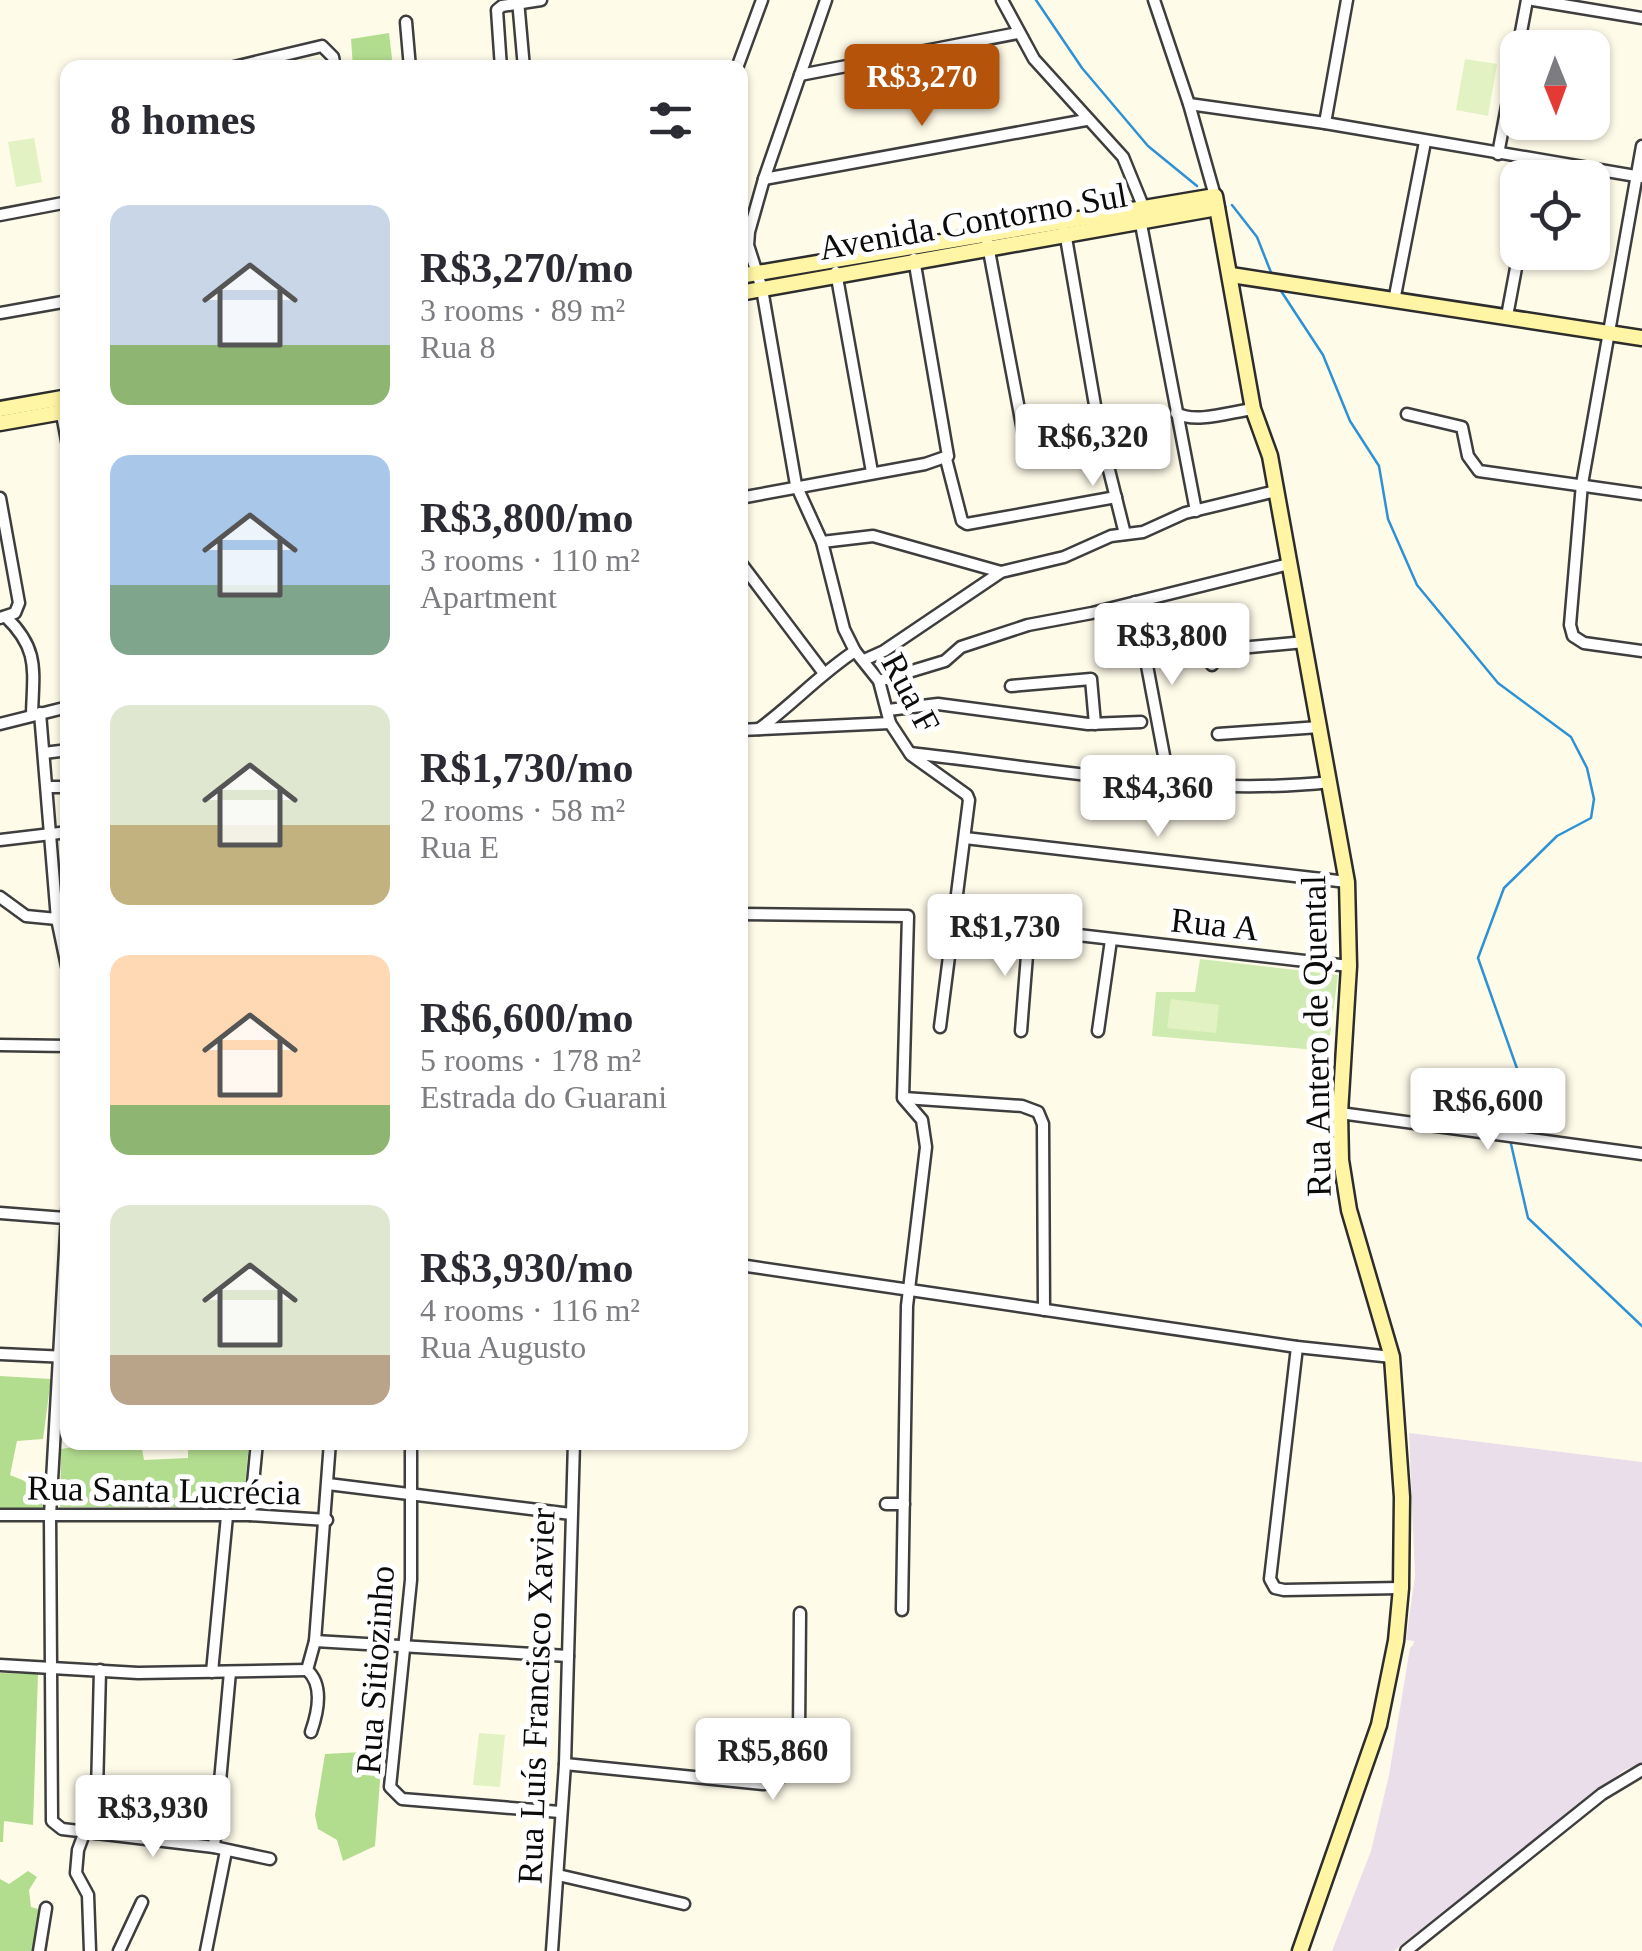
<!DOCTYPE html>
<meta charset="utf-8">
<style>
:root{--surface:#fff;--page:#f7f7f7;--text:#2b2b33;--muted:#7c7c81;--accent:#b45309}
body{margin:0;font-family:"Times New Roman",serif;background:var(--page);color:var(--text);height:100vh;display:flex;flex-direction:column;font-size:38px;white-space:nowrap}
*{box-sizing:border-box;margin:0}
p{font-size:32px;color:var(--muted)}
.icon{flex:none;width:55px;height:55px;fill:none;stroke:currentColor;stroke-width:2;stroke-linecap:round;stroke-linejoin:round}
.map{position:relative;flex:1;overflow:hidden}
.side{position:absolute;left:60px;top:60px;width:688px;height:1390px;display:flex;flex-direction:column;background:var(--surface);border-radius:20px;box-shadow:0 2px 8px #0004}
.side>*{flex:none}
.needle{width:65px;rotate:179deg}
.tools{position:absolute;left:1500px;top:30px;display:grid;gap:20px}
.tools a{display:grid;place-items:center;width:110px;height:110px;border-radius:20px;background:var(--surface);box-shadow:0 2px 8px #0004;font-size:50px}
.price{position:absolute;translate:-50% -85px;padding:0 22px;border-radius:10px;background:#fff;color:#222;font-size:32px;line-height:65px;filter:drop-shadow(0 2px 5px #0008)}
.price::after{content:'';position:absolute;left:50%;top:60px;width:30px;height:22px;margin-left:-15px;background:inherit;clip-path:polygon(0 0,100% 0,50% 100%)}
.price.selected{background:var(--accent);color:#fff}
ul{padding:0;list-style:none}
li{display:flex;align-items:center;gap:30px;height:250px;padding:0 50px}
li span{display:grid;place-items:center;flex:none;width:280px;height:200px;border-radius:20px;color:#555}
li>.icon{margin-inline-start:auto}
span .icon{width:120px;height:120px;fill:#fffc;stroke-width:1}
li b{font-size:42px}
h2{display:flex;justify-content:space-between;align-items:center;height:120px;padding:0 50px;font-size:42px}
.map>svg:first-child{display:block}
.industrial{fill:#eadeeb}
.green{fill:#cfebb1}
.forest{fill:#b2dd8f}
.pitch{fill:#e2f2c3}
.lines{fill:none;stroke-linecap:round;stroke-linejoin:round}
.stream{stroke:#2d92d5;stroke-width:2.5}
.street-casing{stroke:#3e3e3e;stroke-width:15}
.secondary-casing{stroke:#2d2d2d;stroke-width:19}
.street{stroke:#fff;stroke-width:10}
.secondary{stroke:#fff5a4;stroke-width:14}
.labels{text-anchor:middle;stroke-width:10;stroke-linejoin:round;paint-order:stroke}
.street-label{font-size:35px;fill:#0b0b0b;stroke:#fff}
</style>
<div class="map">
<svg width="1642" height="1951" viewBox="0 0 1642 1951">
<rect width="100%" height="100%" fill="#fffbe9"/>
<!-- industrial -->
<path class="industrial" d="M1409 1433 1642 1462V1763L1623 1771 1394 1951H1332L1371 1851 1389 1775 1410 1648 1413 1645 1414 1641 1406 1640 1415 1576Z"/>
<!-- green -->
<path class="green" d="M1200 959 1338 975 1328 1051 1152 1036 1156 992H1195Z"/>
<!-- forest -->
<g class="forest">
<path d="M389 33 393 67H353L351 39Z"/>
<path d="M0 1376 51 1379 43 1439 17 1441 10 1475 42 1488 44 1513 0 1508Z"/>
<path d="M83 1443H141L144 1460 188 1458V1443H249L243 1507H60L61 1449 81 1446Z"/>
<path d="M0 1673 38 1674 33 1825 4 1821 3 1842H0Z"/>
<path d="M370 1734 383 1742 375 1846 343 1861 337 1840 318 1829 315 1815 325 1754 362 1752Z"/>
<path d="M28 1871 37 1877 29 1890 31 1907 52 1913 47 1951H0V1879L9 1884Z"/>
</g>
<!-- pitch -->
<g class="pitch">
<path d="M1465 59 1497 64 1488 116 1456 110Z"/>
<path d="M34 138 42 182 16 187 8 142Z"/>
<path d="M1171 999 1219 1005 1216 1033 1167 1028Z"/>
<path d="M479 1733 505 1735 500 1787 473 1785Z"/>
</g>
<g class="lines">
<!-- stream -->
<g class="stream">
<path d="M1036 0 1082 68 1148 146 1197 186"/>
<path d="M1232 205 1257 237 1272 275"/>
<path d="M1281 291 1323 355 1350 421 1379 466 1388 519 1417 585 1498 683 1571 737 1587 768 1594 799 1591 818 1557 836 1504 888 1478 958 1520 1077 1513 1124"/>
<path d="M1511 1144 1528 1218 1642 1326"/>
</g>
<!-- street casing -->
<g class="street-casing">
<g id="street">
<path d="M518 0 524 68"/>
<path d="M826 0 764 179 749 232 748 245 762 289 796 485 822 542 844 629 855 651 879 681 890 723 911 755 967 795 969 800 940 1027"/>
<path d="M1002 0 1034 59 1123 157 1145 211"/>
<path d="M1154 0 1189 104 1215 196"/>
<path d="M1533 0 1642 18"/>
<path d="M406 22 410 68"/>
<path d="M1518 48 1527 0"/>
<path d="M230 68 322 46 333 57 335 68"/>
<path d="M501 68 497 10 502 6 541 0"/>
<path d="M737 68 762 0"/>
<path d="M800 75 1018 33"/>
<path d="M1189 104 1325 123 1642 177"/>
<path d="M1325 123 1347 0"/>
<path d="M1642 146 1582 484 1570 625 1573 636 1584 643 1642 651"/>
<path d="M1498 154 1518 48"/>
<path d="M1532 178 1536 160"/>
<path d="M764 179 1086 120"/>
<path d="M0 215 68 202"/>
<path d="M1140 219 1196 511"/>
<path d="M1065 232 1100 434 1125 534"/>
<path d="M986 235 1025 441 1032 445 1100 434"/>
<path d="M836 272 872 472"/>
<path d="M1394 301 1425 142"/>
<path d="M0 313 68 301"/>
<path d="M1507 316 1519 252"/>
<path d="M61 409 68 446"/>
<path d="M1176 413C1196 424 1230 412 1253 409"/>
<path d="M1407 414 1462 427 1468 456 1479 471 1642 494"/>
<path d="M946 459 962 521 967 524 1116 497"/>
<path d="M0 498 19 603 15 613 0 618"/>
<path d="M740 498 925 464 948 456 914 259"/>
<path d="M822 542 873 536 1001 572"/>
<path d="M740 562 823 672"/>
<path d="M1135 602 1169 782"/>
<path d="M6 617C40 650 33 671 32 715"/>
<path d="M864 660 884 651 1001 572 1064 557 1111 536 1143 532 1185 513 1276 491"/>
<path d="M1212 665V654L1218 650 1305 642"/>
<path d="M879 681 945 661 961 647 1028 625 1092 613 1289 564"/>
<path d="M1011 686 1091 679 1095 724"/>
<path d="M888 710 938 704 1088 724 1141 722"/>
<path d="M0 724 68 707"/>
<path d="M759 729C793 704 820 674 855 651"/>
<path d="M740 730 890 723"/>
<path d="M1218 734 1319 727"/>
<path d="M44 753 68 750"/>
<path d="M910 753C1045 768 1195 797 1330 782"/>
<path d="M47 787H68"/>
<path d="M965 838 1347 882"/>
<path d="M0 840 68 832"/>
<path d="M0 897 26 916 57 919 40 713"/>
<path d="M740 914 908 916 903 1098 922 1120 926 1147 907 1306 902 1610"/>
<path d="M68 919H57L68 971"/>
<path d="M956 921 1349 966"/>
<path d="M1021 1031 1029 930"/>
<path d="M1098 1031 1111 940"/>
<path d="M0 1045 68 1046"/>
<path d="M904 1098 1022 1106 1038 1112 1043 1124 1044 1310"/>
<path d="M1340 1113 1642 1154"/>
<path d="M68 1197 50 1516 52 1821 62 1829 214 1847 270 1859"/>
<path d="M0 1213 65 1218"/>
<path d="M740 1265 1297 1347 1392 1357"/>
<path d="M1297 1347 1270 1579 1275 1588 1284 1590 1401 1588"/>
<path d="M0 1354 68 1357"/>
<path d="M411 1442V1580L390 1787 402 1799 560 1812"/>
<path d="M328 1484 571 1514"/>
<path d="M886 1504H904"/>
<path d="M0 1515H250L327 1520"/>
<path d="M250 1515 257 1442"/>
<path d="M315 1641 568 1656"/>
<path d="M0 1665 138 1673 307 1670"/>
<path d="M212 1672 227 1516"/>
<path d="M311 1732C318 1712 324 1685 307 1670L315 1641 330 1442"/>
<path d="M565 1764 763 1784 774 1782 793 1768 799 1733 800 1613"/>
<path d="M85 1831 78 1850 76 1873 88 1895 90 1951"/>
<path d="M96 1833 100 1670"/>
<path d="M214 1847 230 1672"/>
<path d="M558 1875 684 1904"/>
<path d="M39 1951 46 1908"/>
<path d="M119 1951 142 1902"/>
<path d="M206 1951 226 1851"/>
<path d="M552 1951 565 1764 574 1442"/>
<path d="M1406 1951 1602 1794 1642 1770"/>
</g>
</g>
<!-- secondary casing -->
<g class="secondary-casing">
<g id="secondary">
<path d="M1231 275 1642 338"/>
<path d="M740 276 1215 196 1253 409 1270 456 1347 882 1349 966 1340 1113 1341 1160 1349 1210 1392 1357 1402 1497 1401 1588 1396 1641 1379 1725 1300 1951"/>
<path d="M740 293 1217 208"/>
<path d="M0 409 68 397"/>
<path d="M0 423 68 411"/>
</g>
</g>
<!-- street -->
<use href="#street" class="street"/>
<!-- secondary -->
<use href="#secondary" class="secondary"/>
</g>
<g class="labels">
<!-- street labels -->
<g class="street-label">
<text transform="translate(973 221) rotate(-10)" y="12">Avenida Contorno Sul</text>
<text transform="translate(911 693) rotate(62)" y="12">Rua F</text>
<text transform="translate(1215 924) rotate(6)" y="12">Rua A</text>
<text transform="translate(1316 1036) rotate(-91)" y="12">Rua Antero de Quental</text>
<text transform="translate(164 1490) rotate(1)" y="12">Rua Santa Lucrécia</text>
<text transform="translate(375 1670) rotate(-86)" y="12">Rua Sitiozinho</text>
<text transform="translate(536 1696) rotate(-88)" y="12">Rua Luís Francisco Xavier</text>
</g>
</g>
</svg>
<div class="tools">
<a><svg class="needle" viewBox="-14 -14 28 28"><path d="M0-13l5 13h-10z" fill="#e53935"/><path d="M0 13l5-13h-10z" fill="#7c7c81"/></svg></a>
<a><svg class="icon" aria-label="locate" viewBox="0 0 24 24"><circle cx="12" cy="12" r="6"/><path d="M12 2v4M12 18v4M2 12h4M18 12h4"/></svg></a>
</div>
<b class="price selected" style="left:922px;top:129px">R$3,270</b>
<b class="price" style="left:1093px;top:489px">R$6,320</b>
<b class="price" style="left:1172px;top:688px">R$3,800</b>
<b class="price" style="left:1158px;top:840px">R$4,360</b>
<b class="price" style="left:1005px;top:979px">R$1,730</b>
<b class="price" style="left:1488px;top:1153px">R$6,600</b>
<b class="price" style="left:773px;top:1803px">R$5,860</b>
<b class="price" style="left:153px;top:1860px">R$3,930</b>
<section class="side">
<h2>8 homes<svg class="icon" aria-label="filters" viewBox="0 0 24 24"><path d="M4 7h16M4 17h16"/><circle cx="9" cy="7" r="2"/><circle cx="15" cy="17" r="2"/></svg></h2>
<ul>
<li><span style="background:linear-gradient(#c9d6e8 70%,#8fb573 0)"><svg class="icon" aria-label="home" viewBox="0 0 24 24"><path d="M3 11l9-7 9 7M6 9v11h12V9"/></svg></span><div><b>R$3,270/mo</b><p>3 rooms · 89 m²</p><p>Rua 8</p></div></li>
<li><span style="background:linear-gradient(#a9c7e8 65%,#7fa58c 0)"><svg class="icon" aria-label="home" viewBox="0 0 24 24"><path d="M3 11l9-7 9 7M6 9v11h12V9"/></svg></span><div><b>R$3,800/mo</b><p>3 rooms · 110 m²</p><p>Apartment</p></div></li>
<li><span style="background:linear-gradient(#dfe7d0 60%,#c2b280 0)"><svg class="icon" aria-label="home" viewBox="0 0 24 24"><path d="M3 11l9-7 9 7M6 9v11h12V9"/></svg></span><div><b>R$1,730/mo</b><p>2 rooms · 58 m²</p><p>Rua E</p></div></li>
<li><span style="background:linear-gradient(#ffd9b3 75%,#8fb573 0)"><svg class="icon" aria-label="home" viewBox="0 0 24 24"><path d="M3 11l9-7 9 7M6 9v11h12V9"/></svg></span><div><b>R$6,600/mo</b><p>5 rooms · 178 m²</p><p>Estrada do Guarani</p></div></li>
<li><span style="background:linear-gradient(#dfe7d0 75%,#b9a48a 0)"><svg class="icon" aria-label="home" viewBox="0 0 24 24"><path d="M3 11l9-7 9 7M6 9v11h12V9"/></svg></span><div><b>R$3,930/mo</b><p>4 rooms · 116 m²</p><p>Rua Augusto</p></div></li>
</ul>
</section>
</div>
